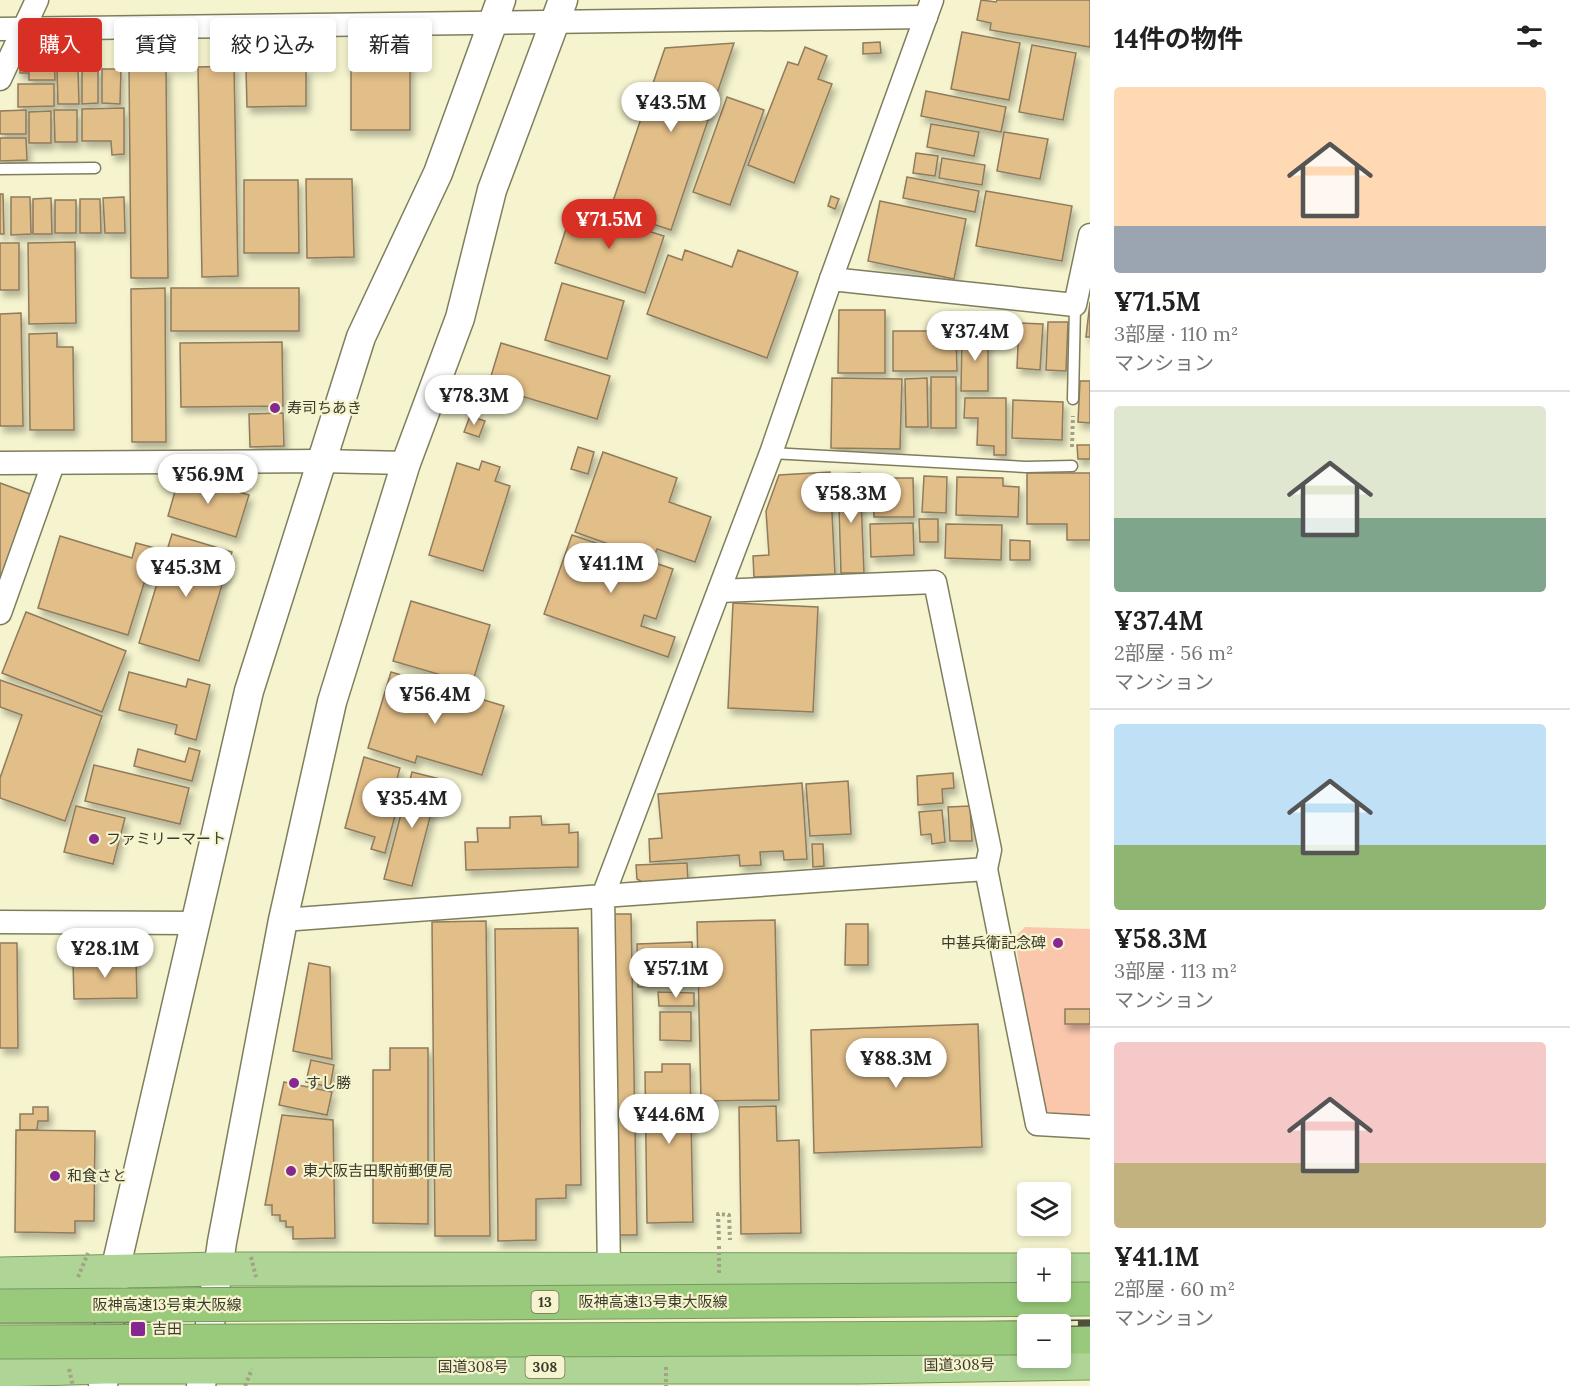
<!DOCTYPE html>
<html lang="ja">
<meta charset="utf-8">
<style>
:root{--surface:#fff;--page:#f2f2f2;--text:#222;--muted:#767676;--line:#e0e0e0;--accent:#d93025}
body{margin:0;font-family:Lora,"Noto Sans JP",serif;background:var(--page);color:var(--text);height:100vh;display:flex;flex-direction:column;font-size:22px;white-space:nowrap}
*{box-sizing:border-box;margin:0}
p{font-size:20px;color:var(--muted)}
.icon{flex:none;width:33px;height:33px;fill:none;stroke:currentColor;stroke-width:2;stroke-linecap:round;stroke-linejoin:round}
.map{position:relative;flex:1;overflow:hidden}
.panel{display:flex;flex-direction:column;background:var(--surface);width:480px}
.panel>*{flex:none}
.guide{position:absolute;left:18px;top:18px;width:570px;height:54px;display:flex;gap:12px}
.controls{position:absolute;left:1017px;top:1182px;display:grid;gap:12px}
.controls a{display:grid;place-items:center;width:54px;height:54px;border-radius:6px;background:var(--surface);box-shadow:0 3px 9px #0003;font-size:30px}
.price{position:absolute;translate:-50% -51px;padding:0 14px;border-radius:21px;background:#fff;color:#222;font-size:20px;line-height:39px;filter:drop-shadow(0 2px 3px #0008)}
.price::after{content:'';position:absolute;left:50%;top:36px;width:18px;height:14px;margin-left:-9px;background:inherit;clip-path:polygon(0 0,100% 0,50% 100%)}
.price.on{background:var(--accent);color:#fff}
ul{padding:0;list-style:none}
li{display:grid;align-content:center;gap:12px;height:318px;padding:0 24px}
li+li{border-top:2px solid var(--line)}
li span{display:grid;place-items:center;height:186px;border-radius:6px;color:#555}
li>.icon{margin-inline-start:auto}
span .icon{width:108px;height:108px;fill:#fffc;stroke-width:1}
li b{font-size:26px}
h2{display:flex;justify-content:space-between;align-items:center;height:72px;padding:0 24px;font-size:26px}
.pill{padding:0 21px;border-radius:6px;background:var(--surface);box-shadow:0 3px 9px #0003;font-size:21px;line-height:54px}
.pill.on{background:var(--accent);color:#fff}
main{display:flex;flex:1;min-height:0}
.map>svg:first-child{display:block}
.green{fill:#fac7ac}
.building{fill:#e2be88;stroke:#8f7b5d;stroke-width:1.5;filter:url(#shadow)}
.lines{fill:none;stroke-linecap:round;stroke-linejoin:round}
.service-casing{stroke:#7f7e5c;stroke-width:13}
.minor-casing{stroke:#7f7e5c;stroke-width:25}
.tertiary-casing{stroke:#7f7e5c;stroke-width:31}
.trunk-casing{stroke:#78985f;stroke-width:35}
.motorway-casing{stroke:#78985f;stroke-width:35}
.path{stroke:#a3a286;stroke-width:4;stroke-dasharray:3 3;stroke-linecap:butt}
.service{stroke:#fff;stroke-width:10}
.minor{stroke:#fff;stroke-width:22}
.tertiary{stroke:#fff;stroke-width:28}
.trunk{stroke:#aed496;stroke-width:33}
.motorway{stroke:#99ca7b;stroke-width:33}
.rail-casing{stroke:#4f4e3d;stroke-width:7}
.rail{stroke:#f5f4ce;stroke-width:4.5;stroke-dasharray:14;stroke-linecap:butt}
.motorway-bridge-casing{stroke:#78985f;stroke-width:35;stroke-linecap:butt}
.path-bridge{stroke:#a3a286;stroke-width:4;stroke-dasharray:3 3;stroke-linecap:butt}
.motorway-bridge{stroke:#99ca7b;stroke-width:33}
.poi-dot{fill:#872892;stroke:#f5f4ce;stroke-width:2}
.labels{text-anchor:middle;stroke-width:4.5;stroke-linejoin:round;paint-order:stroke}
.shield{fill:#f5f4ce;stroke:#74725d;stroke-width:1.5}
.shield-label{font-size:14px;font-weight:bold;fill:#3c3b2c}
.poi-label{font-size:15px;fill:#3c3b2c;stroke:#f5f4ce;text-anchor:start}
.street-label{font-size:15px;fill:#3c3b2c;stroke:#f5f4ce}
</style>
<main>
<div class="map">
<svg width="1090" height="1386" viewBox="0 0 1090 1386">
<defs>
<filter id="shadow"><feDropShadow dx="3.5" dy="6" stdDeviation="3" flood-color="#0004"/></filter>
</defs>
<rect width="100%" height="100%" fill="#f5f4ce"/>
<!-- green -->
<path class="green" d="M1025 927 1090 929V1116L1046 1112 1023 995 1015 937Z"/>
<!-- building -->
<g class="building">
<path d="M981 0 996 2 997 0H1090V47L990 30 991 23 977 20Z"/>
<path d="M962 32 1020 43 1009 100 951 89Z"/>
<path d="M880 42 881 53 863 54V43Z"/>
<path d="M734 43 671 230 610 210 665 48Z"/>
<path d="M1032 45 1076 53 1063 120 1019 112Z"/>
<path d="M805 47 827 56 818 79 832 84 794 183 748 165 788 62 798 65Z"/>
<path d="M54 48 55 80H29V73H20V63L32 49Z"/>
<rect x="351" y="50" width="59" height="80"/>
<path d="M234 66 238 276 202 277 198 67Z"/>
<path d="M82 68H98V103L82 104Z"/>
<path d="M129 68H166L168 278H131Z"/>
<path d="M306 68V106L247 107 246 69Z"/>
<path d="M78 69 79 104H58L57 70Z"/>
<path d="M102 69H121L120 104 102 103Z"/>
<path d="M18 84H54V106L18 107Z"/>
<path d="M926 91 1006 107 1001 132 921 116Z"/>
<path d="M727 97 764 110 730 205 693 192Z"/>
<path d="M124 108V154L112 155 111 141H82V109Z"/>
<path d="M26 110V134H0V111Z"/>
<path d="M54 110H77V142H55Z"/>
<path d="M51 111V143H29V112Z"/>
<path d="M931 124 979 132 974 156 927 147Z"/>
<path d="M1004 132 1048 139 1040 179 997 171Z"/>
<path d="M0 138H26L27 160 0 161Z"/>
<path d="M916 153 938 156 935 176 913 173Z"/>
<path d="M942 158 985 165 982 185 939 178Z"/>
<path d="M907 177 979 191 975 212 903 198Z"/>
<path d="M306 179H352L354 257 307 258Z"/>
<path d="M244 180H298L299 253H244Z"/>
<path d="M986 191 1072 206 1062 261 976 246Z"/>
<path d="M0 194H3L4 234H0Z"/>
<path d="M831 196 839 199 835 209 828 206Z"/>
<path d="M11 197H30L31 234 11 235Z"/>
<path d="M124 197 125 233H105L103 198Z"/>
<path d="M51 198 52 234H33V199Z"/>
<path d="M80 199H100L101 233H80Z"/>
<rect x="55" y="200" width="21" height="33"/>
<path d="M880 201 966 219 954 279 868 261Z"/>
<path d="M573 207 664 236 645 293 555 263Z"/>
<path d="M75 242 76 323 29 324 28 243Z"/>
<rect x="0" y="243" width="19" height="47"/>
<path d="M685 250 732 267 738 250 798 272 767 358 647 314 668 255 682 260Z"/>
<path d="M562 283 624 301 607 359 545 340Z"/>
<path d="M165 288 166 442H132L131 289Z"/>
<rect x="171" y="288" width="128" height="43"/>
<path d="M1090 302V337H1086Z"/>
<path d="M839 310H885V373H838Z"/>
<path d="M21 313 23 426H0V314Z"/>
<path d="M1048 322H1068L1066 371 1046 370Z"/>
<path d="M1019 323 1043 324 1040 370 1017 368Z"/>
<path d="M893 331H956L957 371H893Z"/>
<path d="M962 332H988V391H961Z"/>
<path d="M57 333V347H73L74 430H30L29 334Z"/>
<path d="M282 342 283 406 181 407 180 343Z"/>
<path d="M501 343 610 376 597 419 488 386Z"/>
<rect x="931" y="377" width="25" height="51"/>
<path d="M832 378 902 379 900 449 831 448Z"/>
<path d="M927 378 928 427H906L905 379Z"/>
<path d="M1080 381H1090V423L1078 422Z"/>
<path d="M965 398H1006V455H994V446L977 445 978 418H964Z"/>
<path d="M1013 400 1063 402 1062 440 1012 438Z"/>
<path d="M283 413 284 446 250 447 249 414Z"/>
<path d="M470 416 485 421 479 437 464 432Z"/>
<path d="M1077 445H1090V459H1078Z"/>
<path d="M578 447 594 452 588 474 571 469Z"/>
<path d="M603 452 677 478 669 502 711 517 695 562 657 549 653 560 575 532Z"/>
<path d="M482 461 500 467 495 481 510 486 483 571 429 555 457 463 479 470Z"/>
<path d="M830 472 835 574 754 577 753 556 769 555 766 511 779 475Z"/>
<path d="M860 473 864 573H841L838 474Z"/>
<path d="M1027 473H1090V540H1067V524H1027Z"/>
<path d="M180 474 249 495 236 537 168 516Z"/>
<path d="M924 476 947 477 946 513 922 512Z"/>
<path d="M957 477 1003 478V486L1019 487 1018 517 956 515Z"/>
<path d="M873 478H913L914 517H874Z"/>
<path d="M0 483 30 494 2 575H0Z"/>
<path d="M919 519H938V542H920Z"/>
<path d="M913 523 914 555 871 557 870 524Z"/>
<path d="M946 524 1002 525 1001 560 945 558Z"/>
<path d="M172 534 232 552 199 661 139 643Z"/>
<path d="M572 535 673 569 656 619 644 615 641 626 675 637 668 657 544 614Z"/>
<path d="M60 536 132 558 136 543 155 548 128 635 38 608Z"/>
<path d="M1010 540 1030 541V560H1010Z"/>
<path d="M411 601 490 625 472 684 393 661Z"/>
<path d="M733 603 818 607 813 712 728 708Z"/>
<path d="M26 612 126 651 102 712 2 673Z"/>
<path d="M129 672 186 687 188 679 210 685 196 740 175 734 177 725 119 710Z"/>
<path d="M391 672 504 706 482 775 417 756 415 763 368 748Z"/>
<path d="M0 680 102 716 65 821 0 798V778L22 715 0 707Z"/>
<path d="M189 748 200 751 192 781 134 766 138 749 185 762Z"/>
<path d="M364 757 400 768 388 810 396 812 385 853 371 849 375 837 345 828Z"/>
<path d="M94 765 189 788 180 824 85 801Z"/>
<path d="M412 772 440 779 412 886 384 879Z"/>
<path d="M953 773 954 788 942 789 943 803 918 805 917 776Z"/>
<path d="M848 781 851 834 810 836 806 784Z"/>
<path d="M802 783 807 859 784 860 783 851 760 852 761 865 740 866 739 855 650 862 649 839 662 838 658 794Z"/>
<path d="M76 806 125 818 113 864 64 852Z"/>
<path d="M970 806 972 841H950L948 807Z"/>
<path d="M942 810 945 842 932 844 931 834 921 835 919 812Z"/>
<path d="M541 816 542 825 569 824V833L578 832V867L466 870 465 842H478L477 828H510V817Z"/>
<path d="M812 844H823L824 866 813 867Z"/>
<path d="M687 863 688 881 644 883 637 879 636 865Z"/>
<path d="M607 914H631L637 1235H613Z"/>
<path d="M775 920 779 1100 701 1101 697 922Z"/>
<path d="M486 921 490 1236H435L432 922Z"/>
<path d="M846 924H868V965H845Z"/>
<path d="M578 928 581 1185H566V1198L536 1199V1240L498 1241 495 929Z"/>
<path d="M692 942 694 986 638 987 637 944Z"/>
<path d="M0 943H17L18 1048H0Z"/>
<path d="M136 959 137 998 74 999 73 961Z"/>
<path d="M309 963 330 967 332 1059 293 1051Z"/>
<path d="M658 992 694 993V1006H659Z"/>
<rect x="1065" y="1009" width="25" height="15"/>
<path d="M660 1012H691V1041L660 1040Z"/>
<path d="M978 1024 982 1147 814 1153 811 1030Z"/>
<path d="M390 1048H428V1224L373 1223V1070H390Z"/>
<path d="M311 1060 334 1065 330 1087 306 1082Z"/>
<path d="M662 1064H690L693 1222 647 1223 645 1072H662Z"/>
<path d="M284 1082 332 1092 327 1115 279 1105Z"/>
<path d="M776 1106 777 1141 799 1140 801 1233 741 1234 739 1107Z"/>
<path d="M33 1107H48V1121H38L37 1130H20V1114H33Z"/>
<path d="M282 1115 333 1120 335 1238 293 1239V1227H286V1221H280V1215H272V1205H265Z"/>
<path d="M16 1130 95 1131 94 1221H75V1233L15 1232Z"/>
</g>
<g class="lines">
<!-- service casing -->
<g class="service-casing">
<g id="service">
<path d="M0 169 95 168"/>
<path d="M1073 399 1075 305"/>
<path d="M771 453 1026 467 1072 466"/>
</g>
</g>
<!-- minor casing -->
<g class="minor-casing">
<g id="minor">
<path d="M0 29 926 17"/>
<path d="M0 79 37 0"/>
<path d="M831 279 1075 305 1090 235"/>
<path d="M0 463 320 461 406 463"/>
<path d="M719 591 935 582 990 850 986 869"/>
<path d="M0 613 53 464"/>
<path d="M283 920 603 896 771 453 831 279 932 0"/>
<path d="M0 922 195 923"/>
<path d="M609 1270 603 896 986 869 1037 1124 1090 1127"/>
</g>
</g>
<!-- tertiary casing -->
<g class="tertiary-casing">
<g id="tertiary">
<path d="M103 1386 115 1271 249 691 361 337 438 173 501 0"/>
<path d="M201 1386 222 1242 283 920 332 702 406 463 460 318 492 190 563 0"/>
</g>
</g>
<!-- trunk casing -->
<g class="trunk-casing">
<g id="trunk">
<path d="M1060 1270H1090"/>
<path d="M0 1274 218 1269 1028 1270"/>
<path d="M0 1370 105 1367H858L1090 1363"/>
</g>
</g>
<!-- motorway casing -->
<g class="motorway-casing">
<path id="motorway" d="M1060 1337H1090"/>
</g>
<!-- path -->
<g class="path">
<path d="M1072 447 1073 416"/>
<path d="M719 1240 718 1214 729 1215 730 1240"/>
</g>
<!-- service -->
<use href="#service" class="service"/>
<!-- minor -->
<use href="#minor" class="minor"/>
<!-- tertiary -->
<use href="#tertiary" class="tertiary"/>
<!-- trunk -->
<use href="#trunk" class="trunk"/>
<!-- motorway -->
<use href="#motorway" class="motorway"/>
<!-- rail casing -->
<g class="rail-casing">
<g id="rail">
<path d="M0 1320H137L292 1311 1090 1304"/>
<path d="M0 1337H139L1090 1323"/>
</g>
</g>
<!-- rail -->
<use href="#rail" class="rail"/>
<!-- motorway-bridge casing -->
<g class="motorway-bridge-casing">
<g id="motorway-bridge">
<path d="M0 1306 1090 1299"/>
<path d="M0 1342 1028 1338"/>
</g>
</g>
<!-- path-bridge -->
<g class="path-bridge">
<path d="M719 1246V1273"/>
<path d="M251 1257 256 1277"/>
<path d="M78 1277 88 1253"/>
<path d="M666 1367V1386"/>
<path d="M69 1369 73 1386"/>
<path d="M245 1386 252 1369"/>
</g>
<!-- motorway-bridge -->
<use href="#motorway-bridge" class="motorway-bridge"/>
</g>
<!-- markers -->
<g class="poi-dot">
<circle cx="275" cy="408" r="6"/>
<circle cx="94" cy="839" r="6"/>
<circle cx="1058" cy="943" r="6"/>
<circle cx="294" cy="1083" r="6"/>
<circle cx="291" cy="1171" r="6"/>
<circle cx="55" cy="1176" r="6"/>
<rect x="130" y="1321" width="16" height="16" rx="3"/>
</g>
<g class="labels">
<!-- shield labels -->
<g class="shield">
<rect x="531.5" y="1291" width="27" height="22" rx="4.5"/>
<rect x="525.5" y="1356" width="39" height="22" rx="4.5"/>
</g>
<g class="shield-label">
<text x="545" y="1307">13</text>
<text x="545" y="1372">308</text>
</g>
<!-- poi labels -->
<g class="poi-label">
<text x="287" y="413">寿司ちあき</text>
<text x="106" y="844">ファミリーマート</text>
<text x="1046" y="948" text-anchor="end">中甚兵衛記念碑</text>
<text x="306" y="1088">すし勝</text>
<text x="303" y="1176">東大阪吉田駅前郵便局</text>
<text x="67" y="1181">和食さと</text>
<text x="152" y="1334">吉田</text>
</g>
<!-- street labels -->
<g class="street-label">
<text x="653" y="1307">阪神高速13号東大阪線</text>
<text x="167" y="1310">阪神高速13号東大阪線</text>
<text transform="translate(959 1365) rotate(-1)" y="5">国道308号</text>
<text x="473" y="1372">国道308号</text>
</g>
</g>
</svg>
<div class="controls">
<a><svg class="icon" aria-label="layers" viewBox="0 0 24 24"><path d="M12 4l9 5-9 5-9-5zM3 14l9 5 9-5"/></svg></a>
<a>+</a>
<a>−</a>
</div>
<b class="price" style="left:671px;top:133px">¥43.5M</b>
<b class="price on" style="left:609px;top:250px">¥71.5M</b>
<b class="price" style="left:975px;top:362px">¥37.4M</b>
<b class="price" style="left:474px;top:426px">¥78.3M</b>
<b class="price" style="left:208px;top:505px">¥56.9M</b>
<b class="price" style="left:851px;top:524px">¥58.3M</b>
<b class="price" style="left:611px;top:594px">¥41.1M</b>
<b class="price" style="left:186px;top:598px">¥45.3M</b>
<b class="price" style="left:435px;top:725px">¥56.4M</b>
<b class="price" style="left:412px;top:829px">¥35.4M</b>
<b class="price" style="left:105px;top:979px">¥28.1M</b>
<b class="price" style="left:676px;top:999px">¥57.1M</b>
<b class="price" style="left:896px;top:1089px">¥88.3M</b>
<b class="price" style="left:669px;top:1145px">¥44.6M</b>
<div class="guide">
<a class="pill on">購入</a>
<a class="pill">賃貸</a>
<a class="pill">絞り込み</a>
<a class="pill">新着</a>
</div>
</div>
<section class="panel">
<h2>14件の物件<svg class="icon" aria-label="filters" viewBox="0 0 24 24"><path d="M4 7h16M4 17h16"/><circle cx="9" cy="7" r="2"/><circle cx="15" cy="17" r="2"/></svg></h2>
<ul>
<li><span style="background:linear-gradient(#ffd9b3 75%,#9aa5b1 0)"><svg class="icon" aria-label="home" viewBox="0 0 24 24"><path d="M3 11l9-7 9 7M6 9v11h12V9"/></svg></span><div><b>¥71.5M</b><p>3部屋 · 110 m²</p><p>マンション</p></div></li>
<li><span style="background:linear-gradient(#dfe7d0 60%,#7fa58c 0)"><svg class="icon" aria-label="home" viewBox="0 0 24 24"><path d="M3 11l9-7 9 7M6 9v11h12V9"/></svg></span><div><b>¥37.4M</b><p>2部屋 · 56 m²</p><p>マンション</p></div></li>
<li><span style="background:linear-gradient(#bfe0f5 65%,#8fb573 0)"><svg class="icon" aria-label="home" viewBox="0 0 24 24"><path d="M3 11l9-7 9 7M6 9v11h12V9"/></svg></span><div><b>¥58.3M</b><p>3部屋 · 113 m²</p><p>マンション</p></div></li>
<li><span style="background:linear-gradient(#f6c9c9 65%,#c2b280 0)"><svg class="icon" aria-label="home" viewBox="0 0 24 24"><path d="M3 11l9-7 9 7M6 9v11h12V9"/></svg></span><div><b>¥41.1M</b><p>2部屋 · 60 m²</p><p>マンション</p></div></li>
</ul>
</section>
</main>
